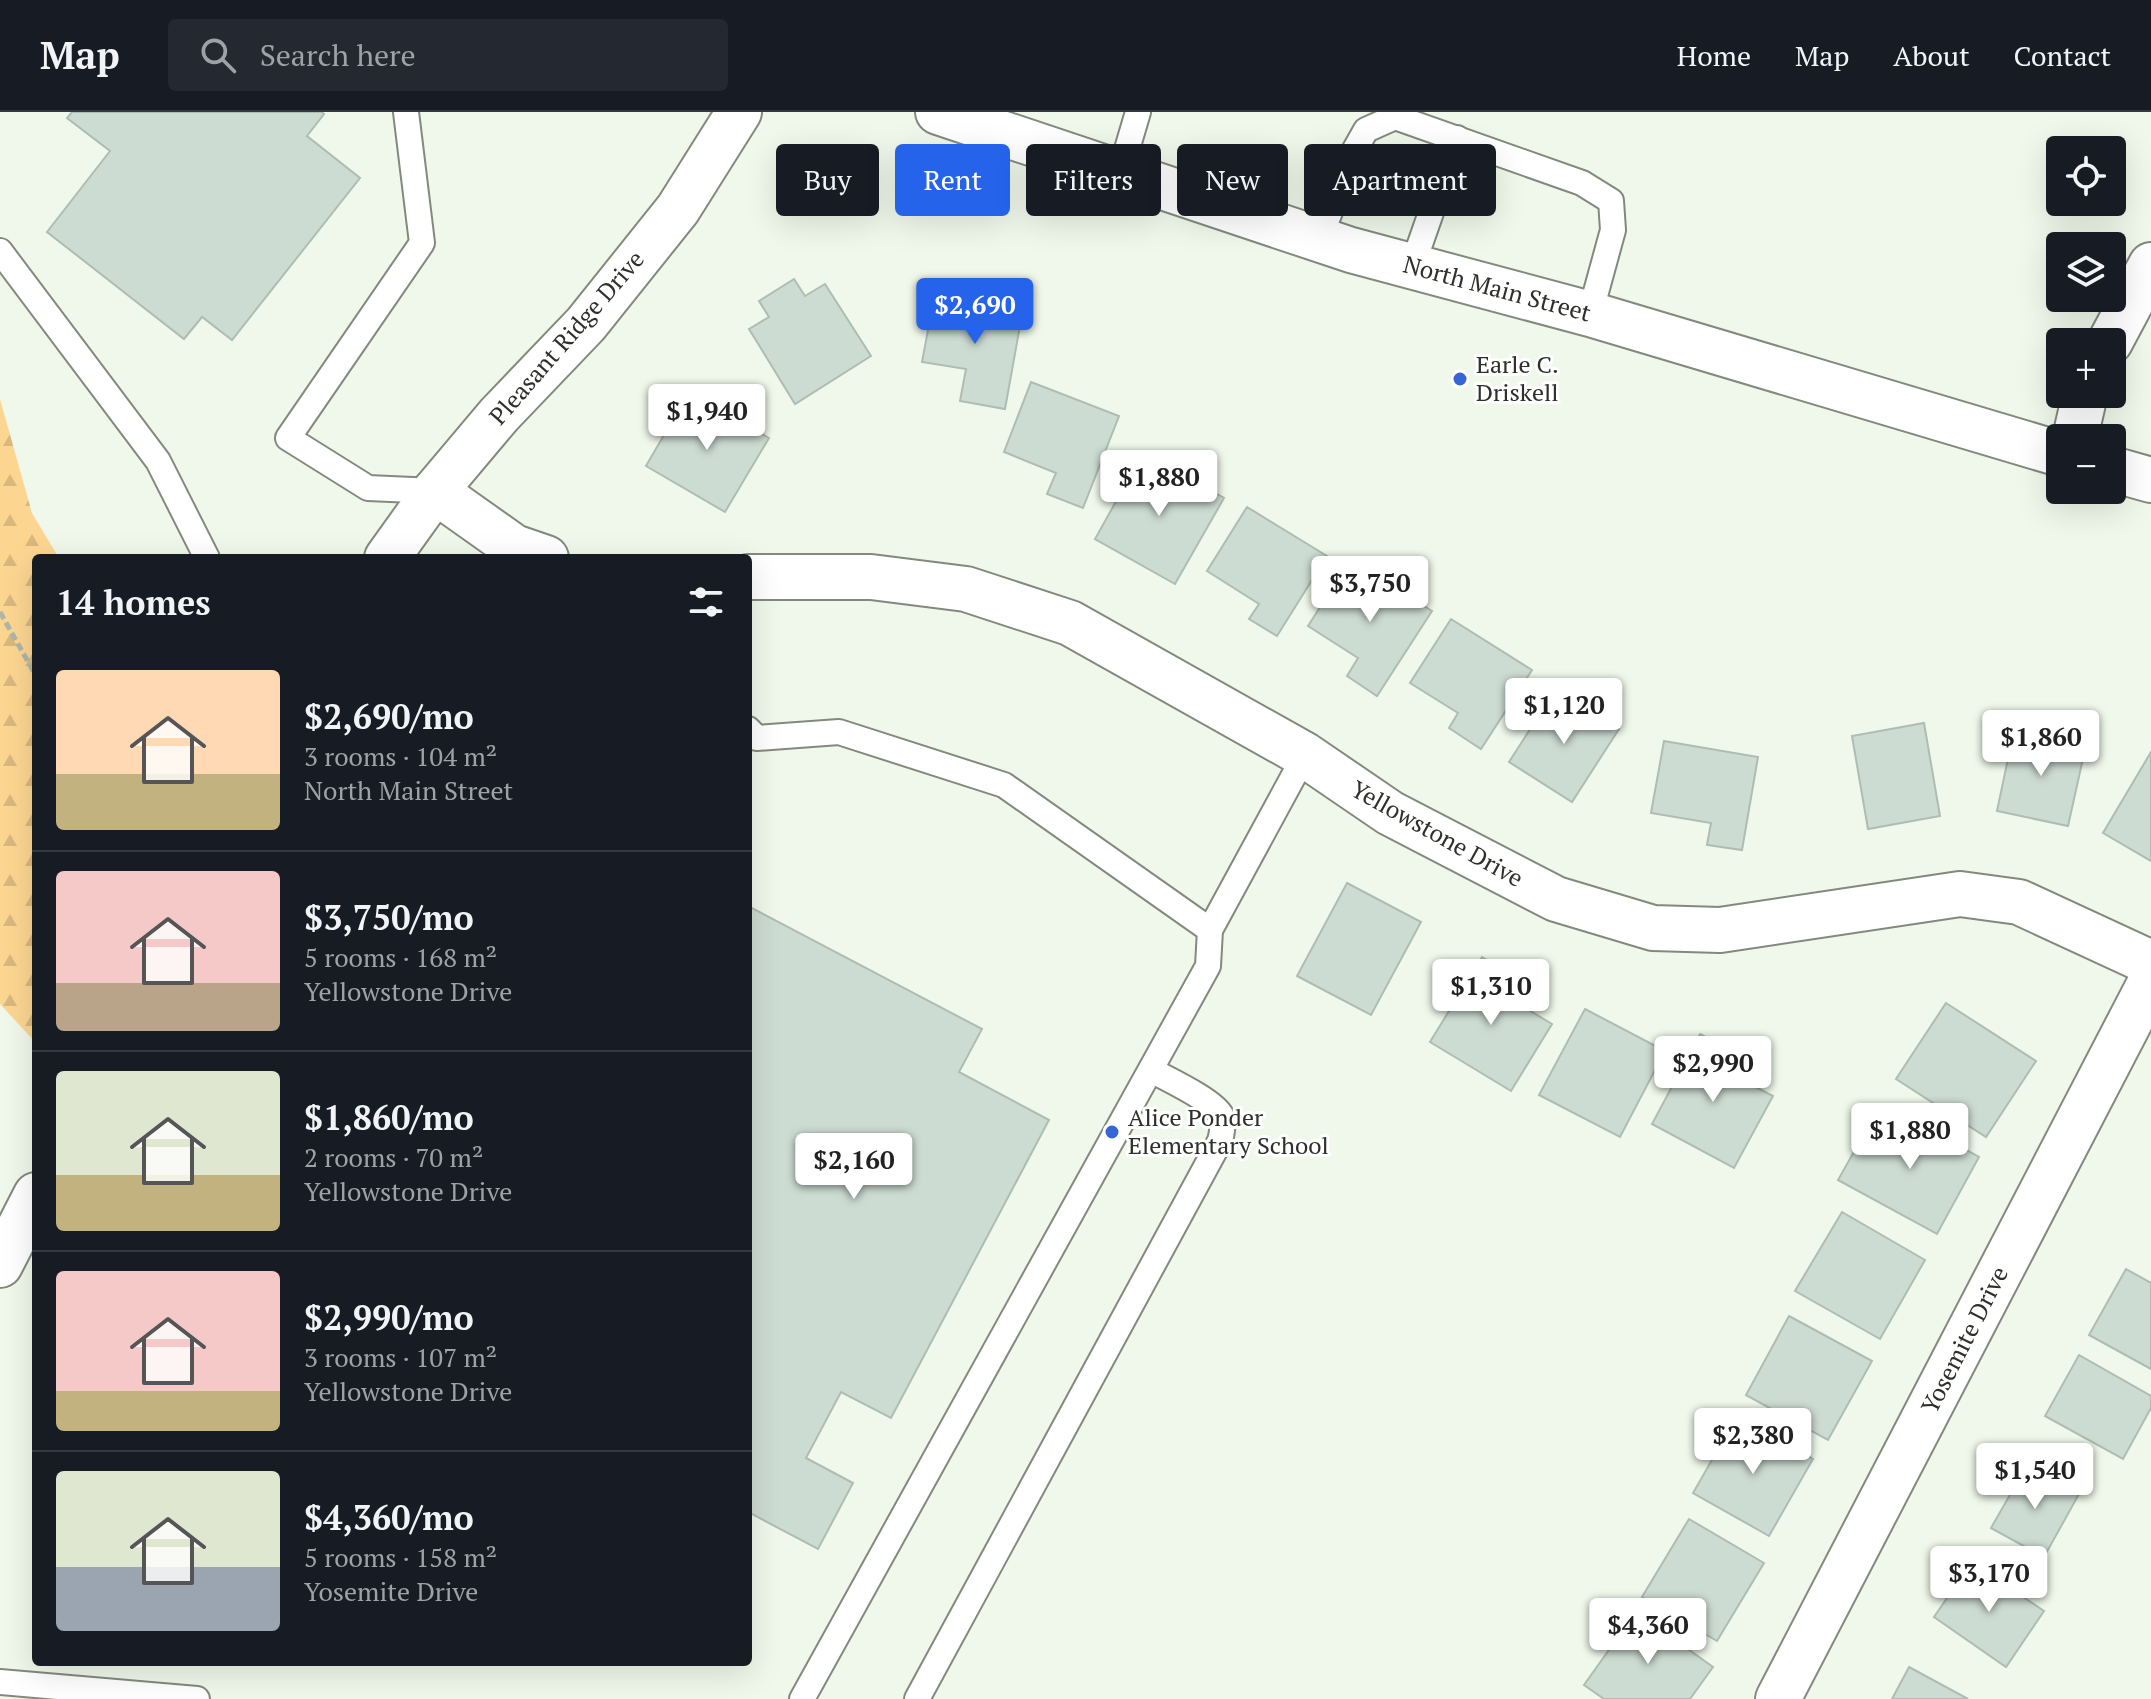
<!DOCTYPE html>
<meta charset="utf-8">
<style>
:root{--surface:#171b24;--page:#242831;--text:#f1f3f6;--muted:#9ea1a6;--line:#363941;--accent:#2563eb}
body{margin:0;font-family:"PT Serif",serif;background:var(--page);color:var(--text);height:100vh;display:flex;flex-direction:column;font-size:30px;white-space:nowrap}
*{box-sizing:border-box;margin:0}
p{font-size:26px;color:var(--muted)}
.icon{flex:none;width:44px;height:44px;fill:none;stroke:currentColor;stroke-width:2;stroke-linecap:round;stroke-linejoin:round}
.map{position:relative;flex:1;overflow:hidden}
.drawer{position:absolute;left:32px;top:442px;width:720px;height:1112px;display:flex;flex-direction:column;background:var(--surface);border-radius:8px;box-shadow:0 8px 32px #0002}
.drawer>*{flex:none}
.guide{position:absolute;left:776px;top:32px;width:760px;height:72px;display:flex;gap:16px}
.fabs{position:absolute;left:2046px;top:24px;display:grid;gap:16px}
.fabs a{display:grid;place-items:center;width:80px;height:80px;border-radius:8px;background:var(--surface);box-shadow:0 8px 32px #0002;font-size:40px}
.price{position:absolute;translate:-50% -68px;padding:0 18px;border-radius:8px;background:#fff;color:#222;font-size:26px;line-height:52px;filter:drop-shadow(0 2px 4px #0008)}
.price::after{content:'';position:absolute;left:50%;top:48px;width:24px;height:18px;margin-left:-12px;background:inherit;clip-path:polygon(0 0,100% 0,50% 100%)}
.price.active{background:var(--accent);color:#fff}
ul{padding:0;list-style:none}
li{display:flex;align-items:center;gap:24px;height:200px;padding:0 24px}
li+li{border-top:2px solid var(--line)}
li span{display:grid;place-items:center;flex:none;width:224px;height:160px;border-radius:8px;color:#555}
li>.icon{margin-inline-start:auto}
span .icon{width:96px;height:96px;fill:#fffc;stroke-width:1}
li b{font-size:34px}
h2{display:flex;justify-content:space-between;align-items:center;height:96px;padding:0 24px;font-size:34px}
.pill{padding:0 28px;border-radius:8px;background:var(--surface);box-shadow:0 8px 32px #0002;font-size:28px;line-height:72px}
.pill.active{background:var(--accent);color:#fff}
header{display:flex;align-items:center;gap:48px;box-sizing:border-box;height:112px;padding:0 40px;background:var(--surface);border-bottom:2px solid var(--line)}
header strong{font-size:38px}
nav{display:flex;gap:44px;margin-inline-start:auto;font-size:28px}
.search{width:560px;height:72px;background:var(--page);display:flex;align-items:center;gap:20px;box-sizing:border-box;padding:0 28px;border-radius:8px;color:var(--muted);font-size:30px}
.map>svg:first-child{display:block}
.forest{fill:url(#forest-firs)}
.building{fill:#cddcd3;stroke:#aebcb3;stroke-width:2}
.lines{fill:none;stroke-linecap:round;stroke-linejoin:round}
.service-casing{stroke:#828a7d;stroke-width:28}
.minor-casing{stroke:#828a7d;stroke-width:48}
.tertiary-casing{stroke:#828a7d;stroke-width:48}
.secondary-casing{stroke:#828a7d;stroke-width:48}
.path{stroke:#aeb5aa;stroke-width:5;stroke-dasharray:8 4;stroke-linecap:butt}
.service{stroke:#fff;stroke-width:24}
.minor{stroke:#fff;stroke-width:44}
.tertiary{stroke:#fff;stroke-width:44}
.secondary{stroke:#fff;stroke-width:44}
.poi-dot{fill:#3665d5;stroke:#fff;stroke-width:3}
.labels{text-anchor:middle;stroke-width:6;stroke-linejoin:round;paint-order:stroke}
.street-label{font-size:24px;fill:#2d302b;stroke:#fff}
.poi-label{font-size:24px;fill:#2d302b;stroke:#fff;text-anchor:start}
</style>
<header>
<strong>Map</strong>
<div class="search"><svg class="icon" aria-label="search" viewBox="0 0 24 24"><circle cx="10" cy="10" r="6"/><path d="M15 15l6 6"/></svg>Search here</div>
<nav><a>Home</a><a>Map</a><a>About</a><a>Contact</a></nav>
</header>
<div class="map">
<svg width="2151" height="1587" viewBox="0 0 2151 1587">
<defs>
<pattern id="forest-firs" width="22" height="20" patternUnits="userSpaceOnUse" patternTransform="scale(2)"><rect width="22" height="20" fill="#fcd691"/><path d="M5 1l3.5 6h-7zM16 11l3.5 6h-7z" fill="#d8b87d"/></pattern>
</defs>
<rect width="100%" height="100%" fill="#eff8ea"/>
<!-- forest -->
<path class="forest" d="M0 287 32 401 59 446H36V931L0 892Z"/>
<!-- building -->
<g class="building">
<path d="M72 0H322L324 2 307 24 360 66 232 228 202 205 184 227 47 120 110 39 67 6Z"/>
<path d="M794 167 805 184 825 172 871 244 795 292 749 217 769 205 759 189Z"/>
<path d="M935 181 1023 197 1005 297 960 289 966 257 922 250Z"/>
<path d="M1031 270 1119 304 1083 396 1047 382 1056 361 1004 340Z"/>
<path d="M689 280 769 326 725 400 646 354Z"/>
<path d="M1143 341 1224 386 1175 472 1095 427Z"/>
<path d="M1247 395 1327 444 1277 524 1249 507 1259 492 1207 459Z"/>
<path d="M1351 447 1432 499 1377 584 1347 564 1358 546 1308 514Z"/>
<path d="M1451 507 1532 558 1481 637 1449 616 1458 601 1410 571Z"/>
<path d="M1556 577 1619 617 1572 690 1509 650Z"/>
<path d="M1924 611 1940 704 1868 717 1852 624Z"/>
<path d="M2014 618 2086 633 2068 714 1997 699Z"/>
<path d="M1664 629 1758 645 1742 738 1707 733 1711 711 1651 701Z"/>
<path d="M2151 640V749L2103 721Z"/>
<path d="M1347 771 1421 810 1371 903 1297 864Z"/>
<path d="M748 794 982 917 959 960 1049 1008 891 1306 841 1280 806 1346 853 1371 818 1437 748 1400Z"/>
<path d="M1482 845 1518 867 1507 885 1552 912 1511 979 1430 930Z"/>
<path d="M1946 891 2036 949 1986 1025 1896 967Z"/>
<path d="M1585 897 1665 939 1620 1025 1539 983Z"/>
<path d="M1700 922 1738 942 1728 961 1773 984 1734 1056 1652 1012Z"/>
<path d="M1896 999 1979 1045 1937 1122 1838 1068 1869 1013 1884 1020Z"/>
<path d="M1842 1100 1925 1148 1880 1227 1795 1179Z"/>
<path d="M2126 1157 2151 1171V1257L2089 1223Z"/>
<path d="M1789 1204 1872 1249 1828 1328 1746 1283Z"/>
<path d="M2079 1243 2151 1284V1296L2123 1347 2045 1304Z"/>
<path d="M1737 1304 1813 1347 1769 1424 1693 1381Z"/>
<path d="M2027 1353 2079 1382 2044 1445 1991 1416Z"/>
<path d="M1689 1407 1764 1451 1717 1529 1642 1485Z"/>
<path d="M1972 1450 2044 1499 2006 1555 1934 1505Z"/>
<path d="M1636 1500 1713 1555 1690 1587H1604L1584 1573Z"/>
<path d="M1909 1555 1968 1587H1892Z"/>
</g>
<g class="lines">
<!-- service casing -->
<g class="service-casing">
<g id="service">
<path d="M406 0 422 131 288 326 368 376 435 379"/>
<path d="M1120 61 1138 0"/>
<path d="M1319 128 1353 41 1366 18 1395 5 1582 71 1611 89 1613 118 1590 202"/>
<path d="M0 139 158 349 207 446"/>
<path d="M1412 155 1457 26"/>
<path d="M748 617 757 626 839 620 1004 673 1210 818"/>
<path d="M0 1570 197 1587"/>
<path d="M802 1587 1208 854 1210 818 1305 643"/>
<path d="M917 1587 1220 1029C1222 1021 1224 1011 1221 1003 1213 988 1167 967 1151 958"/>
</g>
</g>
<!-- minor casing -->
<g class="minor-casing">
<g id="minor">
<path d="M2110 230 2151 153"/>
<path d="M2075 326 2085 282"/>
<path d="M435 379 514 435 546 446"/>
<path d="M748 465H871L966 477 1070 511 1305 643 1390 701 1556 787 1653 816 1720 818 1960 782 2019 790 2151 851"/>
<path d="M1778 1587 2151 869"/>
</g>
</g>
<!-- tertiary casing -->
<g class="tertiary-casing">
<g id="tertiary">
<path d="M387 446 435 379 499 303 586 212 678 97 739 0"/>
<path d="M0 1153 36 1083"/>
</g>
</g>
<!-- secondary casing -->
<g class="secondary-casing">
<g id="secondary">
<path d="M938 0 1351 138 1590 202 2060 342"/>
<path d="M2112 357 2151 368"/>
</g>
</g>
<!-- path -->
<path class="path" d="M0 500 36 564"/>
<!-- service -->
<use href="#service" class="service"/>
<!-- minor -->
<use href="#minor" class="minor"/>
<!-- tertiary -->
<use href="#tertiary" class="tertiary"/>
<!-- secondary -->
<use href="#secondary" class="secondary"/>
</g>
<!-- markers -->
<g class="poi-dot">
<circle cx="1460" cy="267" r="8"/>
<circle cx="1112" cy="1020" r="8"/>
</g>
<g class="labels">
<!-- street labels -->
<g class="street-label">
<text transform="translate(1497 177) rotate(15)" y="8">North Main Street</text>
<text transform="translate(567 226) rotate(-49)" y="8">Pleasant Ridge Drive</text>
<text transform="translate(1437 722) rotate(29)" y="8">Yellowstone Drive</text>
<text transform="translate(1965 1228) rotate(-63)" y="8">Yosemite Drive</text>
</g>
<!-- poi labels -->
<g class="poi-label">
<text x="1476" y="261">Earle C.<tspan x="1476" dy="28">Driskell</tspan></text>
<text x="1128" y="1014">Alice Ponder<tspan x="1128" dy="28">Elementary School</tspan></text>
</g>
</g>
</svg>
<div class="fabs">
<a><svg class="icon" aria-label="locate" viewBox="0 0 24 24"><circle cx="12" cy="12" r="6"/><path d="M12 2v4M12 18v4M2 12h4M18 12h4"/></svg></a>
<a><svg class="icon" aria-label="layers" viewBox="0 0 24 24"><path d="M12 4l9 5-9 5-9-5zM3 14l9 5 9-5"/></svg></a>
<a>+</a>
<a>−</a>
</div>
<b class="price active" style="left:975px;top:234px">$2,690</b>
<b class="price" style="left:707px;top:340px">$1,940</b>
<b class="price" style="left:1159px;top:406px">$1,880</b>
<b class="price" style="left:1370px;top:512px">$3,750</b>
<b class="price" style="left:1564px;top:634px">$1,120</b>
<b class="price" style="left:2041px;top:666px">$1,860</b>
<b class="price" style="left:1491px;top:915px">$1,310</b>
<b class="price" style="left:1713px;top:992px">$2,990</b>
<b class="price" style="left:1910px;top:1059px">$1,880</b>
<b class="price" style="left:854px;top:1089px">$2,160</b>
<b class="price" style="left:1753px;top:1364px">$2,380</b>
<b class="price" style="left:2035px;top:1399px">$1,540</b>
<b class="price" style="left:1989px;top:1502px">$3,170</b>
<b class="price" style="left:1648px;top:1554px">$4,360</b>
<div class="guide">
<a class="pill">Buy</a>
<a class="pill active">Rent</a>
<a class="pill">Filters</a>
<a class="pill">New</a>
<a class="pill">Apartment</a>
</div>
<section class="drawer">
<h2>14 homes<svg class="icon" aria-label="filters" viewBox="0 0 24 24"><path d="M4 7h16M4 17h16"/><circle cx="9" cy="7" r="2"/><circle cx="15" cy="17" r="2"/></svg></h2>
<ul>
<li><span style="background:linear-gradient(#ffd9b3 65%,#c2b280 0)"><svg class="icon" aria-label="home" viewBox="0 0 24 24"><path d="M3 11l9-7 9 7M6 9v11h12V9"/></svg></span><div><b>$2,690/mo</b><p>3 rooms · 104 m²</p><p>North Main Street</p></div></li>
<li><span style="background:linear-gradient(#f6c9c9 70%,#b9a48a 0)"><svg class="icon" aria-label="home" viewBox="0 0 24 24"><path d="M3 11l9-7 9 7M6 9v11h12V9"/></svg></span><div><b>$3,750/mo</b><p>5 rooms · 168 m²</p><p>Yellowstone Drive</p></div></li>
<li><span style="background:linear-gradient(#dfe7d0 65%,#c2b280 0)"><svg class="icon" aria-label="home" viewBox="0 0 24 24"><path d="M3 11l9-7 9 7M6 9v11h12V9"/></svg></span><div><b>$1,860/mo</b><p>2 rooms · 70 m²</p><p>Yellowstone Drive</p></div></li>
<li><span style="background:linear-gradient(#f6c9c9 75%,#c2b280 0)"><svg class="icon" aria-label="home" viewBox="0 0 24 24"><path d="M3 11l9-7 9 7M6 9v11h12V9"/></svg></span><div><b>$2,990/mo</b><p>3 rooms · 107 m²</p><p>Yellowstone Drive</p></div></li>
<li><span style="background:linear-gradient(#dfe7d0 60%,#9aa5b1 0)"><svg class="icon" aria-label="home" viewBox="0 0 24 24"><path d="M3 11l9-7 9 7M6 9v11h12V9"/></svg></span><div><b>$4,360/mo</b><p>5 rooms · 158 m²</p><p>Yosemite Drive</p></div></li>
</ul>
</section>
</div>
